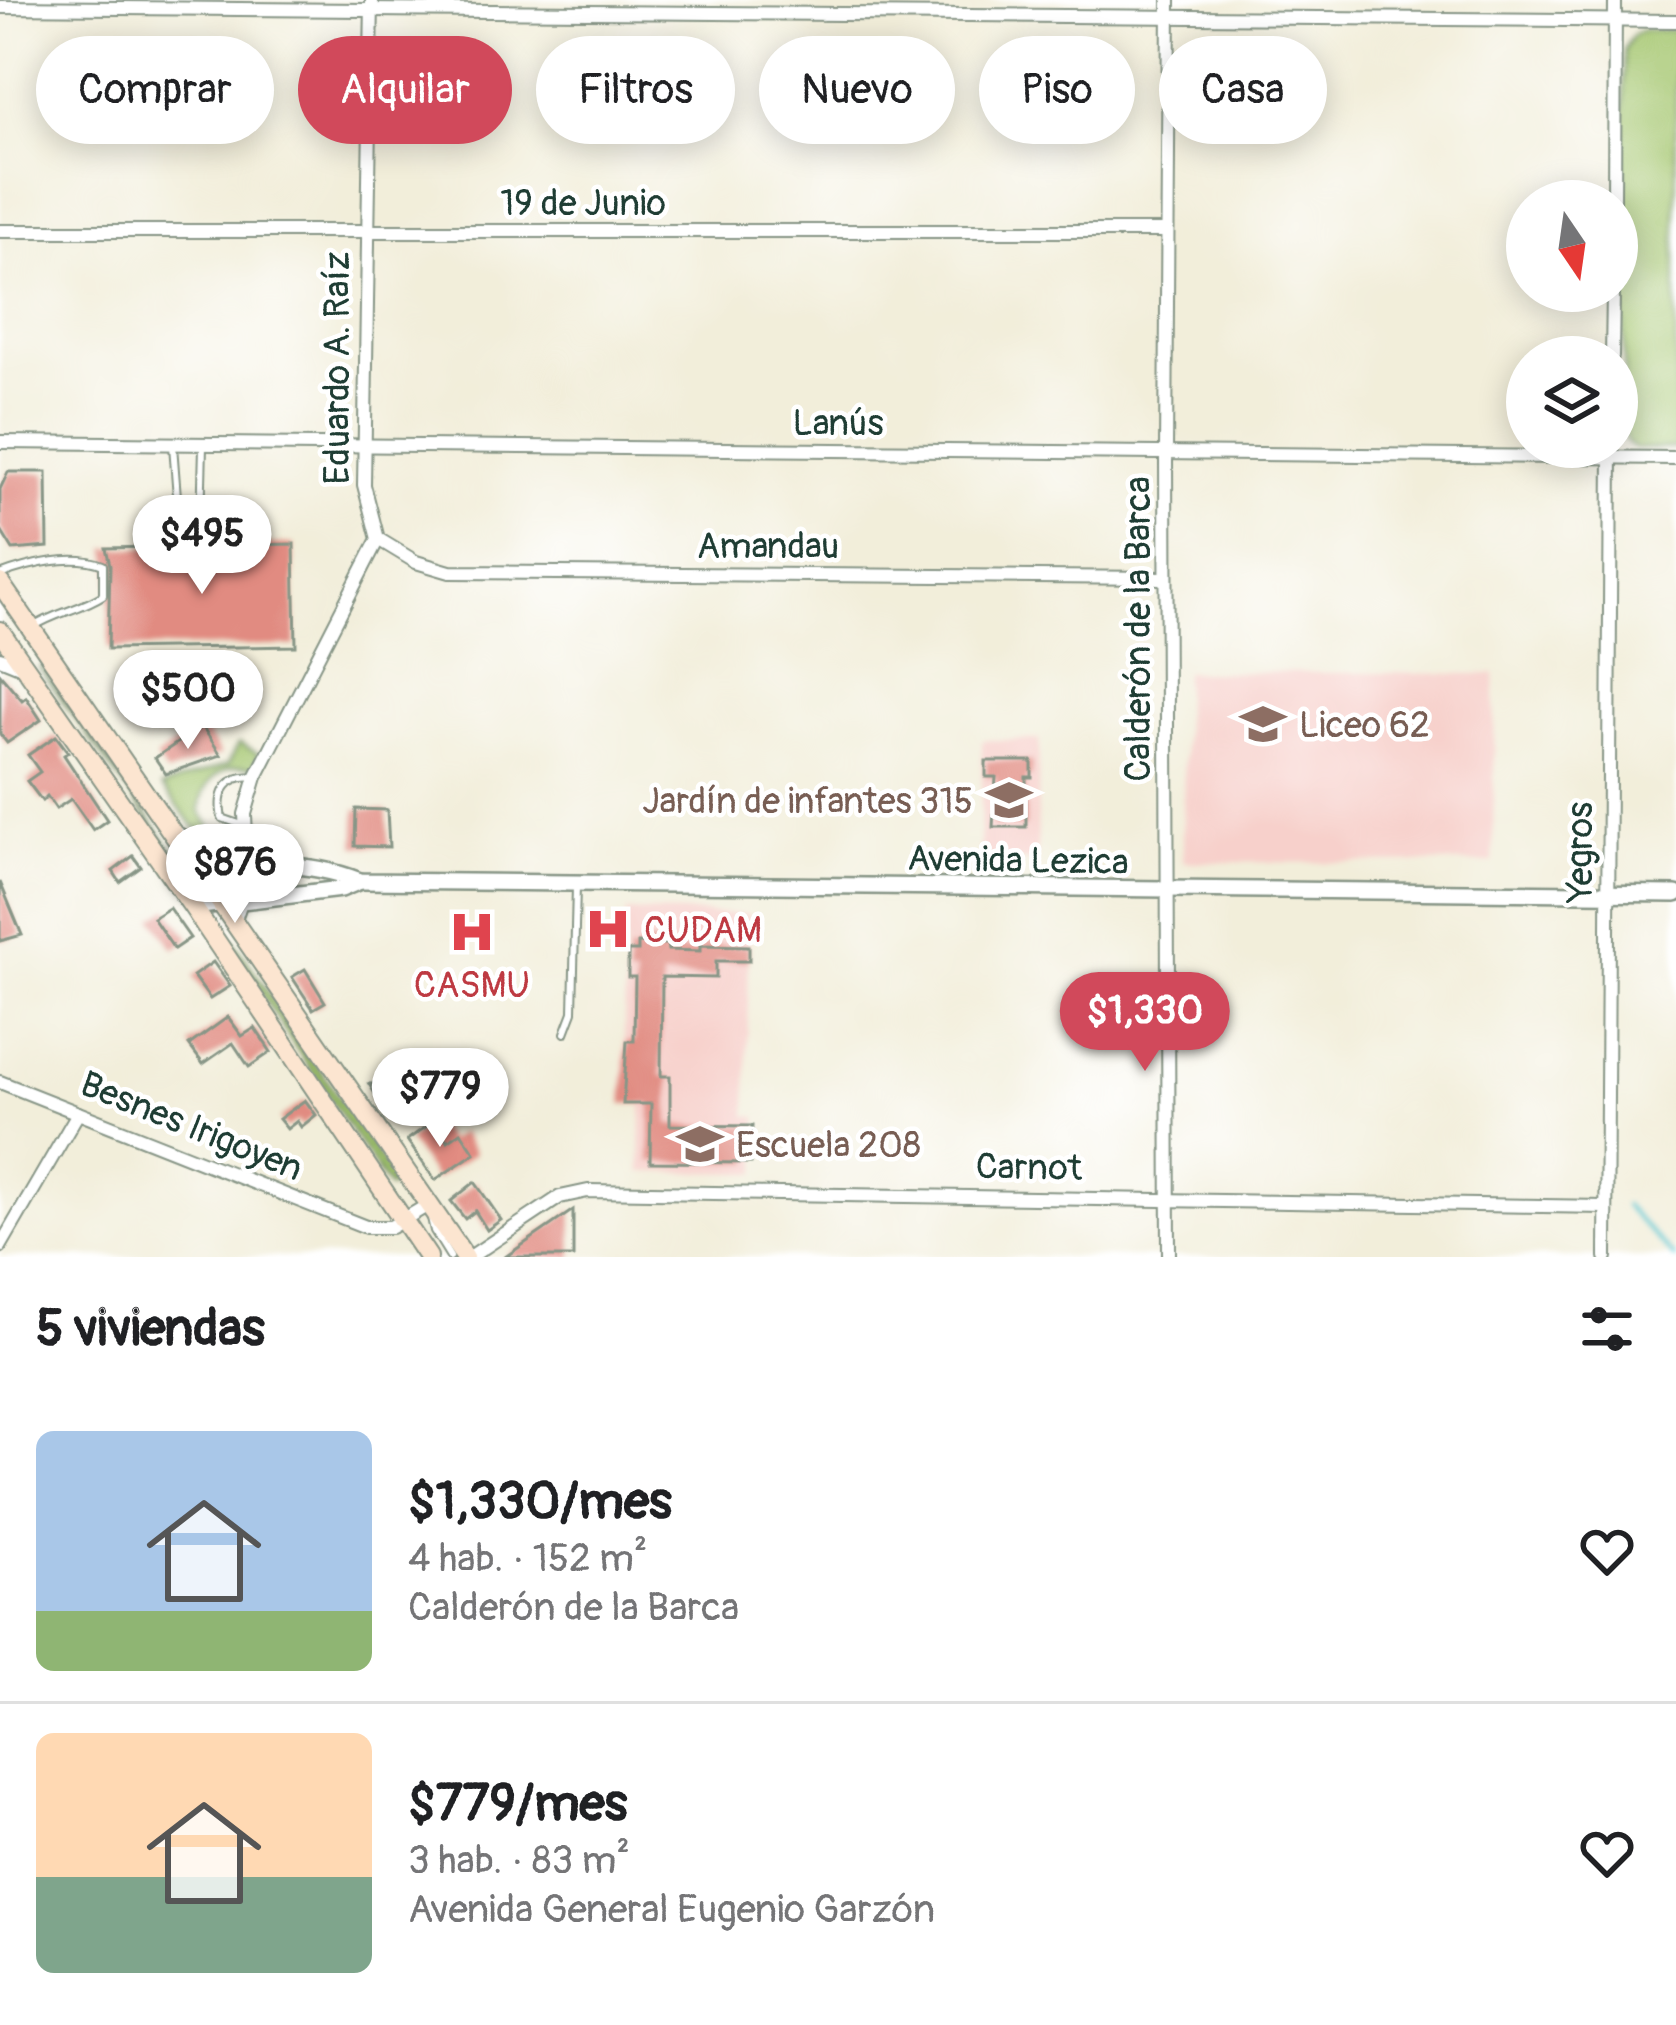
<!DOCTYPE html>
<html lang="es">
<meta charset="utf-8">
<style>
:root{--surface:#fff;--page:#f6f6f6;--text:#202124;--muted:#757577;--line:#e0e0e0;--accent:#d1495b}
body{margin:0;font-family:Pangolin,sans-serif;background:var(--page);color:var(--text);height:100vh;display:flex;flex-direction:column;font-size:45px;white-space:nowrap}
*{box-sizing:border-box;margin:0}
p{font-size:39px;color:var(--muted)}
.icon{flex:none;width:66px;height:66px;fill:none;stroke:currentColor;stroke-width:2;stroke-linecap:round;stroke-linejoin:round}
.map{position:relative;height:1257px;overflow:hidden}
.details{display:flex;flex-direction:column;background:var(--surface);flex:1}
.details>*{flex:none}
.top-card{position:absolute;left:36px;top:36px;width:1605px;height:108px;display:flex;gap:24px}
.needle{width:78px;rotate:167deg}
.controls{position:absolute;left:1506px;top:180px;display:grid;gap:24px}
.controls a{display:grid;place-items:center;width:132px;height:132px;border-radius:50%;background:var(--surface);box-shadow:0 6px 30px #0003;font-size:60px}
.price{position:absolute;translate:-50% -102px;padding:0 27px;border-radius:42px;background:#fff;color:#222;font-size:39px;line-height:78px;filter:drop-shadow(0 3px 6px #0008)}
.price::after{content:'';position:absolute;left:50%;top:72px;width:36px;height:27px;margin-left:-18px;background:inherit;clip-path:polygon(0 0,100% 0,50% 100%)}
.price.selected{background:var(--accent);color:#fff}
ul{padding:0;list-style:none}
li{display:flex;align-items:center;gap:36px;height:300px;padding:0 36px}
li+li{border-top:3px solid var(--line)}
li span{display:grid;place-items:center;flex:none;width:336px;height:240px;border-radius:18px;color:#555}
li>.icon{margin-inline-start:auto}
span .icon{width:144px;height:144px;fill:#fffc;stroke-width:1}
li b{font-size:51px}
h2{display:flex;justify-content:space-between;align-items:center;height:144px;padding:0 36px;font-size:51px}
.pill{padding:0 42px;border-radius:54px;background:var(--surface);box-shadow:0 6px 30px #0003;font-size:42px;line-height:108px}
.pill.selected{background:var(--accent);color:#fff}
.map>svg:first-child{display:block}
.built{fill:#f7d0cb}
.green{fill:#a4c66e;stroke:#628251;stroke-width:3}
.lines{fill:none;stroke-linecap:round;stroke-linejoin:round}
.stream{stroke:#5bc8d0;stroke-width:4.5}
.building{fill:#e18b81}
.service-casing{stroke:#889687;stroke-width:10}
.minor-casing{stroke:#889687;stroke-width:16}
.tertiary-casing{stroke:#889687;stroke-width:20}
.secondary-casing{stroke:#889687;stroke-width:22}
.service{stroke:#fff;stroke-width:6}
.minor{stroke:#fff;stroke-width:12}
.tertiary{stroke:#fff;stroke-width:15}
.secondary{stroke:#fce5d0;stroke-width:18}
.labels{text-anchor:middle;stroke-width:9;stroke-linejoin:round;paint-order:stroke}
.street-label{font-size:36px;fill:#1f3d34;stroke:#fff}
.education-label{font-size:36px;fill:#785e54;stroke:#fff;text-anchor:start}
.health-label{font-size:36px;fill:#be3a42;stroke:#fff;text-anchor:start}
</style>
<div class="map">
<svg width="1676" height="1257" viewBox="0 0 1676 1257">
<rect width="100%" height="100%" fill="#fff"/>
<filter id="ink" filterUnits="userSpaceOnUse"><feTurbulence type="fractalNoise" baseFrequency=".00833" numOctaves="2"/><feDisplacementMap in="SourceGraphic" scale="24" xChannelSelector="R" yChannelSelector="G"/><feConvolveMatrix kernelMatrix="1 2 1 2 8 2 1 2 1" color-interpolation-filters="sRGB"/></filter>
<filter id="wash" filterUnits="userSpaceOnUse"><feTurbulence type="fractalNoise" baseFrequency=".004" numOctaves="4" result="noise"/><feDisplacementMap in="SourceGraphic" scale="48" xChannelSelector="R" yChannelSelector="G"/><feGaussianBlur stdDeviation="2.7" result="paint"/><feColorMatrix in="noise" values="0 0 0 0 0 0 0 0 0 0 0 0 0 0 0 0 0 1.4 0 .05"/><feComposite in="paint" operator="in"/></filter>
<g filter="url(#wash)">
<rect width="100%" height="100%" fill="#f2eeda"/>
<!-- built -->
<g class="built">
<path d="M1184 672 1495 674 1493 863 1183 862Z"/>
<path d="M982 740H1039L1037 861 980 860Z"/>
<path d="M626 912 749 914 747 1116 758 1117V1173L641 1172 642 1104H623Z"/>
</g>
<!-- green -->
<g class="green">
<path d="M1642 30H1676V449H1635L1627 444 1624 437V49L1632 36Z"/>
<path d="M42 667 193 878 192 880 39 668Z"/>
<path d="M239 743 259 754 253 767C221 762 203 781 200 811L215 832 240 834 239 843 229 850 194 826 162 787 228 764Z"/>
<path d="M259 873 320 880 321 882 259 886Z"/>
<path d="M229 938 233 940 396 1183 389 1188 226 941Z"/>
</g>
<g class="lines">
<!-- stream -->
<path class="stream" d="M1625 1206 1674 1257"/>
</g>
<g id="blocks">
<!-- building -->
<g class="building">
<path d="M8 472H47L48 547 13 550 0 529V489Z"/>
<path d="M294 544 296 646 108 649 110 565 106 548Z"/>
<path d="M0 674 22 700 26 697 41 720 7 743 0 734Z"/>
<path d="M202 726 221 755 166 774 155 758Z"/>
<path d="M56 736 68 752 64 755 107 820 93 830 71 799 56 809 47 796 42 801 27 781 40 772 28 755Z"/>
<path d="M986 761H1032V777H1026V827H993L996 777H986Z"/>
<path d="M356 809 387 810 389 847 355 846Z"/>
<path d="M133 856 141 867 120 882 113 871Z"/>
<path d="M0 882 22 935 0 941Z"/>
<path d="M169 908 190 938 174 949 153 918Z"/>
<path d="M638 943 667 944 668 950 700 951V945L749 946V961H716V978L662 977 661 1076H670V1125L752 1126 751 1163 650 1162 651 1104H623L627 1041H634L635 977H628V951H638Z"/>
<path d="M213 962 230 986 210 999 193 976Z"/>
<path d="M305 969 325 1002 313 1009 292 977Z"/>
<path d="M228 1017 242 1036 255 1028 271 1052 249 1067 233 1043 203 1064 189 1045Z"/>
<path d="M403 1083 404 1102 381 1103 369 1084Z"/>
<path d="M305 1100 316 1115 301 1127 297 1121 287 1129 279 1119Z"/>
<path d="M434 1121 448 1141 461 1132 475 1153 435 1180 407 1140Z"/>
<path d="M475 1182 501 1220 487 1230 475 1211 465 1219 451 1201Z"/>
<path d="M573 1210V1257H505Z"/>
</g>
</g>
</g>
<g filter="url(#ink)">
<use href="#blocks" fill-opacity="0" stroke="#889687" stroke-width="3"/>
<g class="lines">
<!-- service casing -->
<g class="service-casing">
<g id="service">
<path d="M173 445 179 523 185 529 196 528 201 522 203 446"/>
<path d="M0 575C28 564 74 553 103 565V595C80 610 56 612 33 627"/>
<path d="M245 826 222 818C216 791 229 773 256 777"/>
<path d="M565 1033 573 1012 576 886"/>
<path d="M431 1218 434 1231 450 1257"/>
</g>
</g>
<!-- minor casing -->
<g class="minor-casing">
<g id="minor">
<path d="M1169 0 1166 455 1169 1257"/>
<path d="M0 7 1676 21"/>
<path d="M1614 201 1615 0"/>
<path d="M0 231H1167"/>
<path d="M1612 357 1613 291"/>
<path d="M0 442 1676 458"/>
<path d="M378 539 416 562 450 572 1166 578"/>
<path d="M0 658 27 669"/>
<path d="M234 922 248 882 245 814 256 777 378 539 364 485 372 0"/>
<path d="M0 1082 366 1227H391L428 1205"/>
<path d="M0 1247 78 1113"/>
<path d="M470 1257 560 1197 588 1191 1605 1207"/>
<path d="M1606 1257 1611 447"/>
</g>
</g>
<!-- tertiary casing -->
<g class="tertiary-casing">
<g id="tertiary">
<path d="M175 834C243 874 295 855 360 881L1676 894"/>
<path d="M193 907 341 889 360 881"/>
</g>
</g>
<!-- secondary casing -->
<g class="secondary-casing">
<g id="secondary">
<path d="M0 583 465 1257"/>
<path d="M0 631 193 907 428 1257"/>
</g>
</g>
<!-- service -->
<use href="#service" class="service"/>
<!-- minor -->
<use href="#minor" class="minor"/>
<!-- tertiary -->
<use href="#tertiary" class="tertiary"/>
<!-- secondary -->
<use href="#secondary" class="secondary"/>
</g>
</g>
<!-- icons -->
<defs>
<g id="school-bare" transform="scale(3.6)"><path d="M0-5L7-2L0 1L-7-2ZM-4 1L0 2.5L4 1V4Q0 6-4 4Z" fill="#8d6e63" stroke="#fff" stroke-width="2.5" paint-order="stroke"/></g>
<g id="hospital-bare" transform="scale(3.6)"><path d="M-5-5h3v3.5h4V-5h3V5h-3V1.5h-4V5h-3Z" fill="#e0444e" stroke="#fff" stroke-width="2.5" paint-order="stroke"/></g>
</defs>
<g fill-rule="evenodd">
<use href="#school-bare" x="1263" y="724"/>
<use href="#school-bare" x="1009" y="800"/>
<use href="#hospital-bare" x="608" y="929"/>
<use href="#hospital-bare" x="472" y="932"/>
<use href="#school-bare" x="700" y="1144"/>
</g>
<g class="labels">
<!-- street labels -->
<g class="street-label">
<text x="583" y="215">19 de Junio</text>
<text transform="translate(336 368) rotate(-90)" y="13">Eduardo A. Raíz</text>
<text x="838" y="435">Lanús</text>
<text x="768" y="558">Amandau</text>
<text transform="translate(1137 629) rotate(-90)" y="13">Calderón de la Barca</text>
<text transform="translate(1579 852) rotate(-90)" y="13">Yegros</text>
<text transform="translate(1018 859) rotate(1)" y="13">Avenida Lezica</text>
<text transform="translate(192 1125) rotate(22)" y="13">Besnes Irigoyen</text>
<text transform="translate(1029 1166) rotate(1)" y="13">Carnot</text>
</g>
<!-- education labels -->
<g class="education-label">
<text x="1299" y="737">Liceo 62</text>
<text x="973" y="813" text-anchor="end">Jardín de infantes 315</text>
<text x="736" y="1157">Escuela 208</text>
</g>
<!-- health labels -->
<g class="health-label">
<text x="644" y="942">CUDAM</text>
<text x="472" y="997" text-anchor="middle">CASMU</text>
</g>
</g>
</svg>
<div class="controls">
<a><svg class="needle" viewBox="-14 -14 28 28"><path d="M0-13l5 13h-10z" fill="#e53935"/><path d="M0 13l5-13h-10z" fill="#757577"/></svg></a>
<a><svg class="icon" aria-label="layers" viewBox="0 0 24 24"><path d="M12 4l9 5-9 5-9-5zM3 14l9 5 9-5"/></svg></a>
</div>
<b class="price" style="left:202px;top:597px">$495</b>
<b class="price" style="left:188px;top:752px">$500</b>
<b class="price" style="left:235px;top:926px">$876</b>
<b class="price selected" style="left:1145px;top:1074px">$1,330</b>
<b class="price" style="left:440px;top:1150px">$779</b>
<div class="top-card">
<a class="pill">Comprar</a>
<a class="pill selected">Alquilar</a>
<a class="pill">Filtros</a>
<a class="pill">Nuevo</a>
<a class="pill">Piso</a>
<a class="pill">Casa</a>
</div>
</div>
<section class="details">
<h2>5 viviendas<svg class="icon" aria-label="filters" viewBox="0 0 24 24"><path d="M4 7h16M4 17h16"/><circle cx="9" cy="7" r="2"/><circle cx="15" cy="17" r="2"/></svg></h2>
<ul>
<li><span style="background:linear-gradient(#a9c7e8 75%,#8fb573 0)"><svg class="icon" aria-label="home" viewBox="0 0 24 24"><path d="M3 11l9-7 9 7M6 9v11h12V9"/></svg></span><div><b>$1,330/mes</b><p>4 hab. · 152 m²</p><p>Calderón de la Barca</p></div><svg class="icon" aria-label="heart" viewBox="0 0 24 24"><path d="M12 20l-8-8c-3-5 5-10 8-4 3-6 11-1 8 4z"/></svg></li>
<li><span style="background:linear-gradient(#ffd9b3 60%,#7fa58c 0)"><svg class="icon" aria-label="home" viewBox="0 0 24 24"><path d="M3 11l9-7 9 7M6 9v11h12V9"/></svg></span><div><b>$779/mes</b><p>3 hab. · 83 m²</p><p>Avenida General Eugenio Garzón</p></div><svg class="icon" aria-label="heart" viewBox="0 0 24 24"><path d="M12 20l-8-8c-3-5 5-10 8-4 3-6 11-1 8 4z"/></svg></li>
</ul>
</section>
